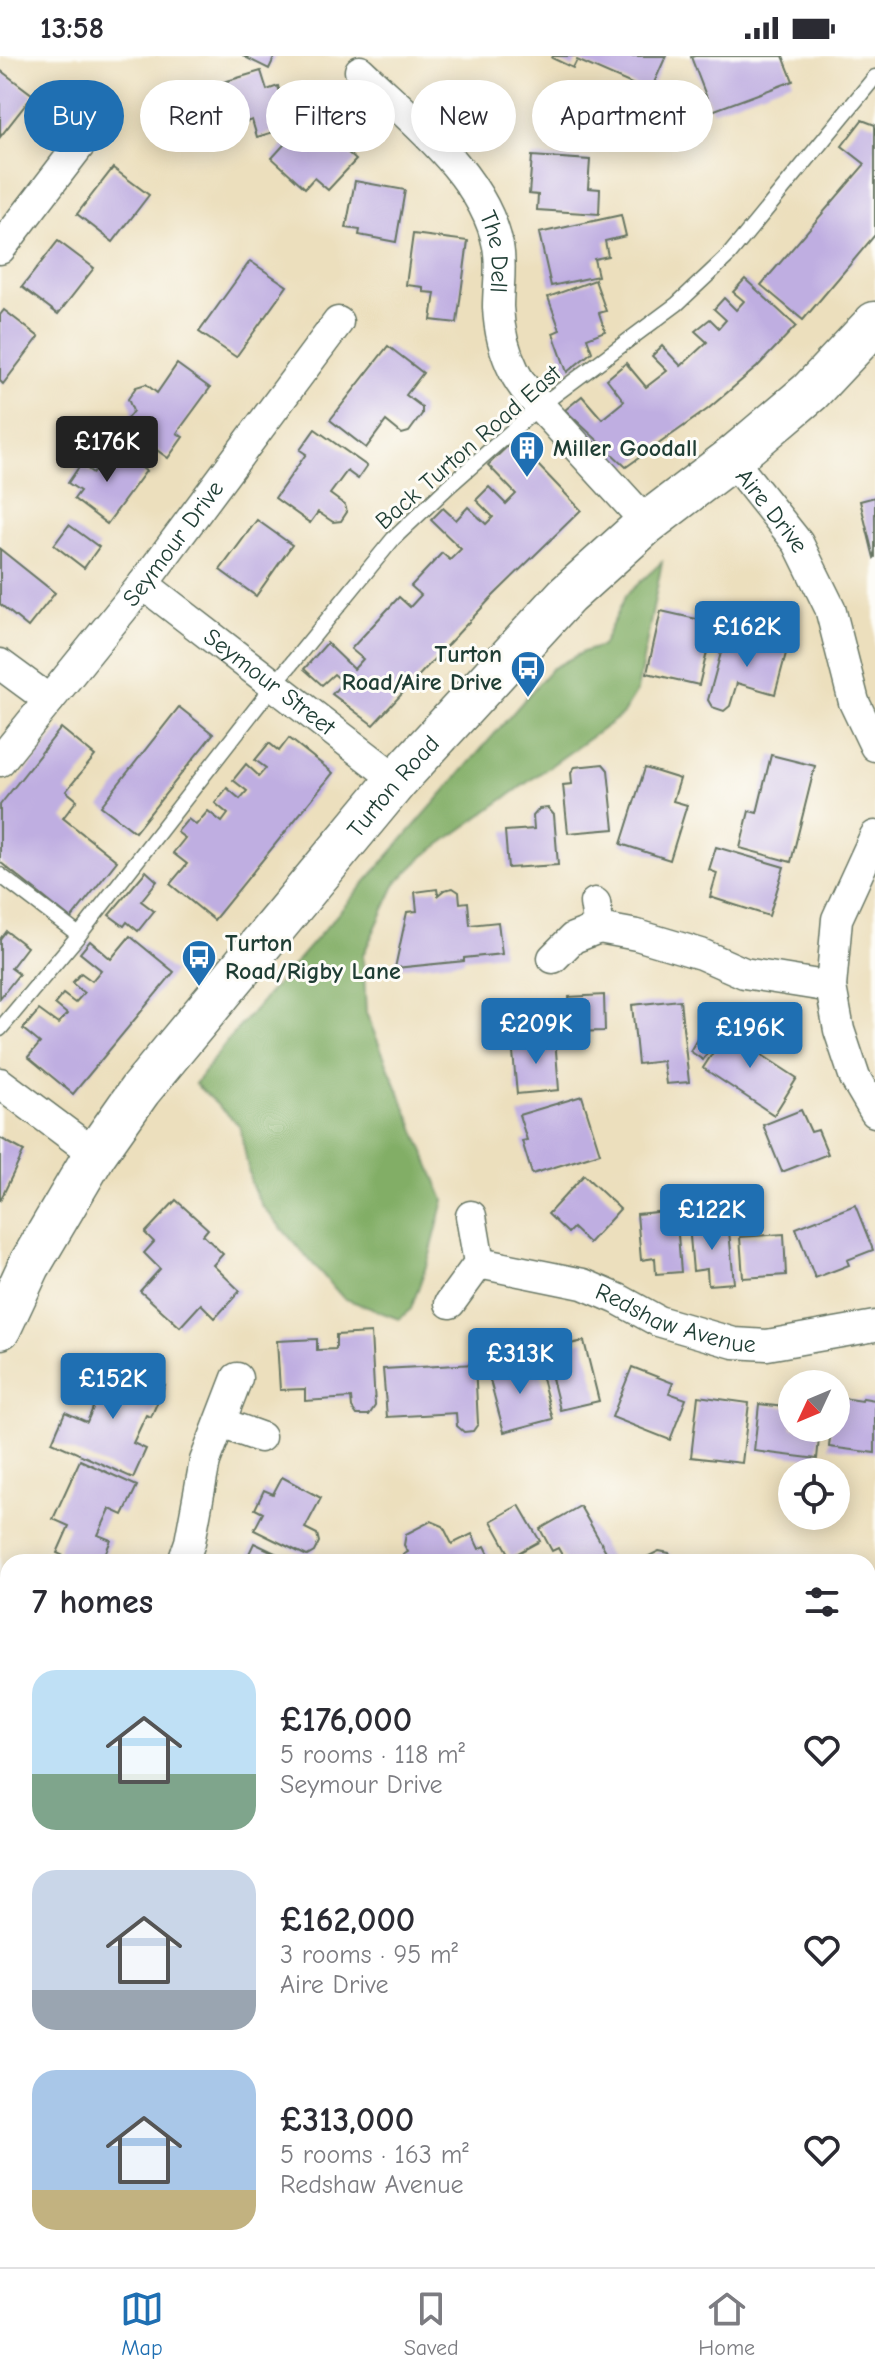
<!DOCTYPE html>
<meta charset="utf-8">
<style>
:root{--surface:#fff;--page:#f2f2f3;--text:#2b2b33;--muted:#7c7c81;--line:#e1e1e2;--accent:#1f6fb2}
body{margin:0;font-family:"Comic Neue",sans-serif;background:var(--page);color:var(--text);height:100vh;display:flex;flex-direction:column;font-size:30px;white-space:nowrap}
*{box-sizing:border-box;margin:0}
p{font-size:26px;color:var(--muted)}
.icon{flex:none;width:44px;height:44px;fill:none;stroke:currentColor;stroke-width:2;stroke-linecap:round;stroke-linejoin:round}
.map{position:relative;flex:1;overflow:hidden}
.panel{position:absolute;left:0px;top:1498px;width:876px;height:714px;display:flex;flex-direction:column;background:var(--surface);border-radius:24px 24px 0 0;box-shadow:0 4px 20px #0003}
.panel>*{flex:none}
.guide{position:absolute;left:24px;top:24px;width:828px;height:72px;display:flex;gap:16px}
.needle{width:52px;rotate:226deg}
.buttons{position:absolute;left:778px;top:1314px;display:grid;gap:16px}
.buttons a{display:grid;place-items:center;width:72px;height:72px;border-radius:50%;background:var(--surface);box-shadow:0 4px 20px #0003;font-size:40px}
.price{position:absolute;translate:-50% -68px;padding:0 18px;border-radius:8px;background:var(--accent);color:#fff;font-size:26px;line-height:52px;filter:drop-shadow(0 2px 4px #0008)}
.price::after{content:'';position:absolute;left:50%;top:48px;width:24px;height:18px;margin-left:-12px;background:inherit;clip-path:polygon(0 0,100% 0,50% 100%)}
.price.on{background:#222;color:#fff}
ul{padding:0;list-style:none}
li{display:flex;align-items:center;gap:24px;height:200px;padding:0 32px}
li span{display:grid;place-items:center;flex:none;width:224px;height:160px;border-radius:24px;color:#555}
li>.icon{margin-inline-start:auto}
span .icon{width:96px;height:96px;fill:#fffc;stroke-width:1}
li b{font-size:34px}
h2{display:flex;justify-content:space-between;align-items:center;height:96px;padding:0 32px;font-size:34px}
.chip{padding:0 28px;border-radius:36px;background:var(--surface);box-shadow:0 4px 20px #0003;font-size:28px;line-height:72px}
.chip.on{background:var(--accent);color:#fff}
.status{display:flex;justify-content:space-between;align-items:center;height:56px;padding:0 40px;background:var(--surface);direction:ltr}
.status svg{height:22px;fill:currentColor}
.menu{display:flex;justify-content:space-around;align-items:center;height:112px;border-top:2px solid var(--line);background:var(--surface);font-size:22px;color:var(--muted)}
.menu a{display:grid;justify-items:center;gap:4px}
.menu .on{color:var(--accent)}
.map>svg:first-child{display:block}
.forest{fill:#82ae66;stroke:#50764d;stroke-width:2}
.building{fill:#bfaee1}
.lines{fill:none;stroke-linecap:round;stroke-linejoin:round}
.service-casing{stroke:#677664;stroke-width:17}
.minor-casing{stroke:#677664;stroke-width:33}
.secondary-casing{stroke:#677664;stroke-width:45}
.service{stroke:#fff;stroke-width:14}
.minor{stroke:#fff;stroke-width:30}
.secondary{stroke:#fff;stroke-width:42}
.rail-casing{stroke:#1f3d34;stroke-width:9}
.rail{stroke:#fdfcf7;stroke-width:6;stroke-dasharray:18;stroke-linecap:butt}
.labels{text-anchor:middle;stroke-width:6;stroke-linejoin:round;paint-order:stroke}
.street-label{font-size:24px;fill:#1f3d34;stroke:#fdfcf7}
.poi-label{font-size:24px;font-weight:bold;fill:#1f3d34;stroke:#fdfcf7;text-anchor:start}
</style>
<div class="status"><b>13:58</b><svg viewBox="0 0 49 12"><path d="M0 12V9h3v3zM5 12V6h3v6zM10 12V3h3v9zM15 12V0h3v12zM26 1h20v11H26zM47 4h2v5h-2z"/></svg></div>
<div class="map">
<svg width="875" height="2211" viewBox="0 0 875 2211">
<rect width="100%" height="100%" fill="#fdfcf7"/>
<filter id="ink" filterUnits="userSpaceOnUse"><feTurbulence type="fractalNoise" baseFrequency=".0125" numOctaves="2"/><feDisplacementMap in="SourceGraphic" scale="16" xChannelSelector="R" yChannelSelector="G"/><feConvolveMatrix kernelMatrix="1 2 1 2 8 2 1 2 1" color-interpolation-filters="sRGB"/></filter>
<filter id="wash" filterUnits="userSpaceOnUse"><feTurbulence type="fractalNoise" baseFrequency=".006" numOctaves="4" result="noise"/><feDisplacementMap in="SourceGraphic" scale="32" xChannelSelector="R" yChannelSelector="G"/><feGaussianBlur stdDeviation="1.8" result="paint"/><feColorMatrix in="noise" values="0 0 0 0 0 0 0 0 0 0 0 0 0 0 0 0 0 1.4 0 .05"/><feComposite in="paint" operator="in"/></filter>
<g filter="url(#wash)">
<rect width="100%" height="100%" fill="#ecdfbd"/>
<!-- forest -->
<path class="forest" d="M662 506 637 635 622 659 424 800 396 827 363 899 366 957 444 1144 430 1199 411 1253 399 1263 343 1242 262 1150 251 1128 240 1070 195 1028 228 984 551 613 583 596 602 590 626 539Z"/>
<g id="blocks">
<!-- building -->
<g class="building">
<path d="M243 0H275L269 13Z"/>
<path d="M553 0H666L650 36 577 4 573 12 552 2Z"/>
<path d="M695 0H783L793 25 712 55 691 1Z"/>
<path d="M0 14 33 39 0 81Z"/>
<path d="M261 15 267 34 278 30 290 71 257 81 252 64 230 71 217 28Z"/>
<path d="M862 64 875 69V179L803 264 761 229 865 108 842 90Z"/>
<path d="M302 69 318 85 326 77 356 104 328 134 314 122 305 132 272 102Z"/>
<path d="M532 100 590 104 588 132 600 133 599 158 537 154 538 139 529 138Z"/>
<path d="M113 112 149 139 113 186 77 158Z"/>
<path d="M355 125 405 134 396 186 359 179 360 174 346 172Z"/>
<path d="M621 159 626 180 605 185 608 200 594 203 598 220 551 230 539 177Z"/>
<path d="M413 178 468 185 457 267 431 264 435 237 423 236V231L406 229Z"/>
<path d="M58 185 94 212 58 258 22 231Z"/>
<path d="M250 205 287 230 236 301 199 276Z"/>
<path d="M745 223 796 270 757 311 708 353 626 411 565 354 582 340 602 363 624 345 607 323 626 307 646 331 667 315 652 300 662 290 681 310 707 286 695 275 710 263 719 272 726 264 714 253 724 242 736 254 744 245 733 236Z"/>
<path d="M595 224 606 255 599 257 605 275 587 282 592 296 567 316 553 277 560 274 548 241Z"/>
<path d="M4 254 39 281 3 328 0 325V259Z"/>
<path d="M388 290 423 317 406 339 422 351V358L409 376 402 378 386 365 366 392 330 364Z"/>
<path d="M177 308 210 332 177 377 183 381 168 402 122 369 133 355 128 343 136 331 146 328 157 337Z"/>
<path d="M315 373 367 410 358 423 347 415 330 438 345 449 347 456 341 465 333 466 318 456 310 467 275 442 306 398 300 394Z"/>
<path d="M514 384 581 454 491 542 373 669 332 638 343 626 334 618 322 629 304 613 327 587 354 613 363 603 351 593 399 541 410 551 421 539 411 530 442 497 450 504 461 493 431 464 443 452 456 464 468 451 486 468 493 461 476 444 489 431 506 448 516 438 488 409Z"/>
<path d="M112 391 146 415 107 468 74 443 80 435 68 427 81 408 93 417Z"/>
<path d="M875 441V501L874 502 860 445Z"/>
<path d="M257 464 292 489 256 540 220 514Z"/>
<path d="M69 469 99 491 84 512 54 489Z"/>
<path d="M0 493 55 537 28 571 0 548Z"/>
<path d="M661 555 714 567 699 629 647 617Z"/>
<path d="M747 578 788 590 775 638 737 627 730 650 724 655 712 651 708 644 725 582 744 587Z"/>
<path d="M179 651 213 678 135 776 101 750Z"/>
<path d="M61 672 95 700 66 735 77 744 63 762 117 805 71 863 0 806V749Z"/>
<path d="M289 682 333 717 214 864 170 828 187 808 173 797 185 782 177 776 188 763 196 769 208 755 222 766 228 758 215 747 227 732 240 743 247 735 233 724 246 708 259 720 266 712 255 704 269 687 279 695Z"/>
<path d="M771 699 815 710 791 806 740 792 749 755 757 757Z"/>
<path d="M603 708 608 714 614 773 568 777 563 729 572 728 571 716 575 711Z"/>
<path d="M645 712 680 723 673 745 687 749 670 804 621 788Z"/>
<path d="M548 752 554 759 558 809 508 812 505 775 534 773 533 760 539 753Z"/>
<path d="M716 791 784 811 769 860 710 841 717 817 709 814Z"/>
<path d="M146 815 157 825 141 845 154 855 138 875 127 866 124 870 109 859Z"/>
<path d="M453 832 459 836 460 847 468 846 470 869 498 866 502 898 464 902V905L395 912 407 856 417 855 415 836 437 833 438 839 444 834Z"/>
<path d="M6 875 27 891 11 912 19 918 0 942V883Z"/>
<path d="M130 880 174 916 73 1038 28 1001 40 987 23 973 39 954 58 968 67 958 55 948 63 938 75 947 84 937 72 927 81 917 92 925 101 914 80 897 90 885 111 903Z"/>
<path d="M604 939 605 975 570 976 569 941Z"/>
<path d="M680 944 689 1026 666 1028 663 1005 638 1008 632 949Z"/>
<path d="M707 967 721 976 703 1004 690 995Z"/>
<path d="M732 967 756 982 753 986 765 994 762 999 797 1022 774 1059 703 1012Z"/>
<path d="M555 982 559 1034 517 1038 512 986Z"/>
<path d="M582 1040 600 1097 532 1118 522 1085 527 1084 519 1059Z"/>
<path d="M801 1054 811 1076 818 1074 828 1098 782 1116 763 1069Z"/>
<path d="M0 1082 24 1095 0 1145Z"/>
<path d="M584 1119 620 1153 589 1187 573 1172 568 1177 548 1158Z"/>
<path d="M176 1144 208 1173 203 1179 223 1198 213 1209 240 1235 215 1262 201 1248 180 1271 140 1235 160 1213 144 1197 154 1186 145 1177Z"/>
<path d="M855 1149 873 1194 847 1204 849 1209 815 1222 796 1172Z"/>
<path d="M676 1154 681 1216 656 1218 655 1202 641 1204 637 1158Z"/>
<path d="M728 1165 734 1227 708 1229 707 1213 693 1215 689 1169Z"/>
<path d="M784 1178 786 1219 743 1222 740 1181Z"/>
<path d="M371 1277 375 1350 369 1359H357L352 1352 351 1342 305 1345V1333L280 1334 277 1285 317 1283V1294L336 1293V1279Z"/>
<path d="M584 1285 599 1345 560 1354 549 1310 565 1306 561 1290Z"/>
<path d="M537 1304 553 1363 504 1376 488 1317Z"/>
<path d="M113 1305 165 1329 151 1361 146 1359 133 1387 146 1393 133 1422 52 1386 65 1356 87 1366Z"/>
<path d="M475 1308 478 1368 473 1375 464 1376 457 1370 456 1357 387 1361 383 1313Z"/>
<path d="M632 1311 673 1327 669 1337 686 1343 670 1384 612 1361Z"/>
<path d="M698 1340 749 1347 742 1407 691 1401Z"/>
<path d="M836 1341 862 1345 863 1342 875 1344V1397L829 1391 831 1372H836Z"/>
<path d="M759 1348 792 1352V1372H820L817 1403 754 1395Z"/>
<path d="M80 1404 137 1430 123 1459 110 1453 98 1479 111 1484 102 1506H77L57 1497 69 1470 53 1463Z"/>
<path d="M282 1421 321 1442 305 1472 317 1478 319 1486 314 1496 307 1500 254 1474 263 1457 255 1453 264 1434 273 1438Z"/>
<path d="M519 1449 540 1485 511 1501 491 1465Z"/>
<path d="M580 1450 612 1506H566L558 1492 552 1495 540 1473Z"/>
<path d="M431 1465 443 1470 452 1488 472 1478 479 1493 485 1490 493 1506H406L403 1499 408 1496 404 1489 406 1478Z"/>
<path d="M254 1487 294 1506H245Z"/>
<path d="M659 1495 669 1497 673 1506H637Z"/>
<path d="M8 1526V1574L0 1577V1529Z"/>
<path d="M868 1566 875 1568V1590L869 1612Z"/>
<path d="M8 1746V1763L0 1759Z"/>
<path d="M875 1811V1877L868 1880V1813Z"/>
<path d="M868 1924 874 1933 868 1943Z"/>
<path d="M8 1992V2029L0 2016V1997Z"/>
<path d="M8 2164V2204H72L56 2211H9L0 2192V2168Z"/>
<path d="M228 2204H299L297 2211H227Z"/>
<path d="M460 2204H514L518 2211H464Z"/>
<path d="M525 2204H584L587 2211H563L562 2208 555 2211H529Z"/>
</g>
</g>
</g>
<g filter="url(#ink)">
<use href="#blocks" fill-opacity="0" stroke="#677664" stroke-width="2"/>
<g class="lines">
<!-- service casing -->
<g class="service-casing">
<g id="service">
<path d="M0 819 79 879"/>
<path d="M0 973 79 879 274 629 393 483 449 430 540 350 677 248 729 199 875 21"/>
</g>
</g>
<!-- minor casing -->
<g class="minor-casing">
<g id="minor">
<path id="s1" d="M360 15C410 63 484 119 498 190 502 210 498 230 498 251 499 274 504 295 514 315 524 336 545 355 560 372 589 404 618 435 647 467"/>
<path d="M0 193 82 86"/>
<path id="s2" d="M731 403 798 487 830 552 854 646 875 690"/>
<path id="s3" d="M143 528 397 724"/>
<path d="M0 608 49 644"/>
<path id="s4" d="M0 705 143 528 338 266"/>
<path d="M875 780 837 863 831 931 839 974 855 1022 875 1056"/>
<path d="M599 872 637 879 701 898 744 917 831 931"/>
<path d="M553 902 573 882 599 872 595 847"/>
<path d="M0 1027 95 1098"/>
<path id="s5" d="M479 1207 583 1228 618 1243 658 1265 734 1287 767 1289 875 1270"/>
<path d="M450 1247 479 1207 471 1160"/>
<path d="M221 1367 260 1381"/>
<path d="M183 1506 190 1486 205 1405 237 1322"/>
<path d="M0 1637 8 1641"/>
<path d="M868 1723 875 1722"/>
<path d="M0 2107 8 2104"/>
<path d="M352 2211V2204"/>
</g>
</g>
<!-- secondary casing -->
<g class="secondary-casing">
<g id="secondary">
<path id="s6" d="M0 1272 29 1210 95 1098 140 1034 397 724 566 540 647 467 731 403 810 336 875 267"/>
</g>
</g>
<!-- service -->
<use href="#service" class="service"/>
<!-- minor -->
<use href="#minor" class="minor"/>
<!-- secondary -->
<use href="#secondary" class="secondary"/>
<!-- rail casing -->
<g class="rail-casing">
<g id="rail">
<path d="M868 2176 875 2169"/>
<path d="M832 2211 839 2204"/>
<path d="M856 2211 863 2204"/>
</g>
</g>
<!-- rail -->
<use href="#rail" class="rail"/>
</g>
</g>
<!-- icons -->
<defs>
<g id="building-pin" transform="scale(1.8)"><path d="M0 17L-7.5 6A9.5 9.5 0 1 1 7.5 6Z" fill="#1f6fb2" stroke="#fdfcf7"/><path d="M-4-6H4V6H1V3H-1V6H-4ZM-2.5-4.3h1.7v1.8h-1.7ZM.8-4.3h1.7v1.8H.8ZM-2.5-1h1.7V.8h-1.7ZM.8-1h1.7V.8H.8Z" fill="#fff"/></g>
<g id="bus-pin" transform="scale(1.8)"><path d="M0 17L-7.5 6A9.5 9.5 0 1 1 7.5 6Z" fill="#1f6fb2" stroke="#fdfcf7"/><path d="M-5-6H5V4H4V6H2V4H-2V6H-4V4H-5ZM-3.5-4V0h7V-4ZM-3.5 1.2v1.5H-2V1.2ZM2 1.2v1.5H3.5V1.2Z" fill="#fff"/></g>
</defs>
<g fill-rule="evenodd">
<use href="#building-pin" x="527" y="392"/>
<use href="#bus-pin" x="528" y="612"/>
<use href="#bus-pin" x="199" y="901"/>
</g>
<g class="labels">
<!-- street labels -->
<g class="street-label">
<text dy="8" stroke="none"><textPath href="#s1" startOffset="232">The Dell</textPath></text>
<text transform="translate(468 391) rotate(-41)" y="8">Back Turton Road East</text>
<text dy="8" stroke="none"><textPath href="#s2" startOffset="66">Aire Drive</textPath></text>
<text dy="8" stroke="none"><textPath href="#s4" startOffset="278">Seymour Drive</textPath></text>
<text dy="8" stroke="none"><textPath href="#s3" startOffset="160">Seymour Street</textPath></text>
<text dy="8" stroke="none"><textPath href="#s6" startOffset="672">Turton Road</textPath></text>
<text dy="8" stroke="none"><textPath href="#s5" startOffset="206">Redshaw Avenue</textPath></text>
</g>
<!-- poi labels -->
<g class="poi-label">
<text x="553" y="400">Miller Goodall</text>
<text x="502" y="606" text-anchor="end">Turton<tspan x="502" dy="28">Road/Aire Drive</tspan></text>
<text x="225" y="895">Turton<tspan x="225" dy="28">Road/Rigby Lane</tspan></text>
</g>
</g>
</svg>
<div class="buttons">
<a><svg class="needle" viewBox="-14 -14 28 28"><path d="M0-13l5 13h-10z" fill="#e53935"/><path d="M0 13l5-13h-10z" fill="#7c7c81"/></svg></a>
<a><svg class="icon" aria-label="locate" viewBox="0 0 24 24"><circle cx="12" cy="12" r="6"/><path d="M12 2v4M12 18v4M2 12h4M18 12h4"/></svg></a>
</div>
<b class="price on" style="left:107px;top:428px">£176K</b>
<b class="price" style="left:747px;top:613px">£162K</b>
<b class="price" style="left:536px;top:1010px">£209K</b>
<b class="price" style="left:750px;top:1014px">£196K</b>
<b class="price" style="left:712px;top:1196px">£122K</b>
<b class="price" style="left:520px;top:1340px">£313K</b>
<b class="price" style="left:113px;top:1365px">£152K</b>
<div class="guide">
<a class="chip on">Buy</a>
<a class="chip">Rent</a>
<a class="chip">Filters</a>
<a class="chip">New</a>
<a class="chip">Apartment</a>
</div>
<section class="panel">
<h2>7 homes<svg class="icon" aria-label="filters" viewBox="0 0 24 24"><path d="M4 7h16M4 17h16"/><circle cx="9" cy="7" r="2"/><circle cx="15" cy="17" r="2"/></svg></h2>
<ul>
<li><span style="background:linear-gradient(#bfe0f5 65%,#7fa58c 0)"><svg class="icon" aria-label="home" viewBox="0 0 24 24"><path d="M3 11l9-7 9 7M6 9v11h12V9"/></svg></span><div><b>£176,000</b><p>5 rooms · 118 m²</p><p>Seymour Drive</p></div><svg class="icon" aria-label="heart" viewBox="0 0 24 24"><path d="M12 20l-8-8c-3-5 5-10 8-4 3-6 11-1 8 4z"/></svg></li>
<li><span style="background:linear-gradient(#c9d6e8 75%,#9aa5b1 0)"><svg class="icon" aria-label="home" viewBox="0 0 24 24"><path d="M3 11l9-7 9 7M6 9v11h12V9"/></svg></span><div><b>£162,000</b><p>3 rooms · 95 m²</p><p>Aire Drive</p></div><svg class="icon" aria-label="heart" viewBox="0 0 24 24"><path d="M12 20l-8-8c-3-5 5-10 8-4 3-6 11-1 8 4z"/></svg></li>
<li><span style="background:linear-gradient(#a9c7e8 75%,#c2b280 0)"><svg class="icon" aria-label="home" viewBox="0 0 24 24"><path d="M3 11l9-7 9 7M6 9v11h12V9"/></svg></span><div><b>£313,000</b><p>5 rooms · 163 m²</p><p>Redshaw Avenue</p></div><svg class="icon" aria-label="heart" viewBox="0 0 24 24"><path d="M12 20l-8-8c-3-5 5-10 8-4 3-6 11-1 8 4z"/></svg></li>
</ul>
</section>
</div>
<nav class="menu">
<a class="on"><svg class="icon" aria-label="map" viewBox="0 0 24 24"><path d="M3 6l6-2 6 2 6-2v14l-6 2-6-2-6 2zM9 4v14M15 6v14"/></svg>Map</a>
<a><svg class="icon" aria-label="saved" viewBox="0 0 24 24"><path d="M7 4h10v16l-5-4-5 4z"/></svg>Saved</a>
<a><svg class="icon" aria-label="home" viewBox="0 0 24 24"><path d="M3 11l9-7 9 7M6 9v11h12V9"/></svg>Home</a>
</nav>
